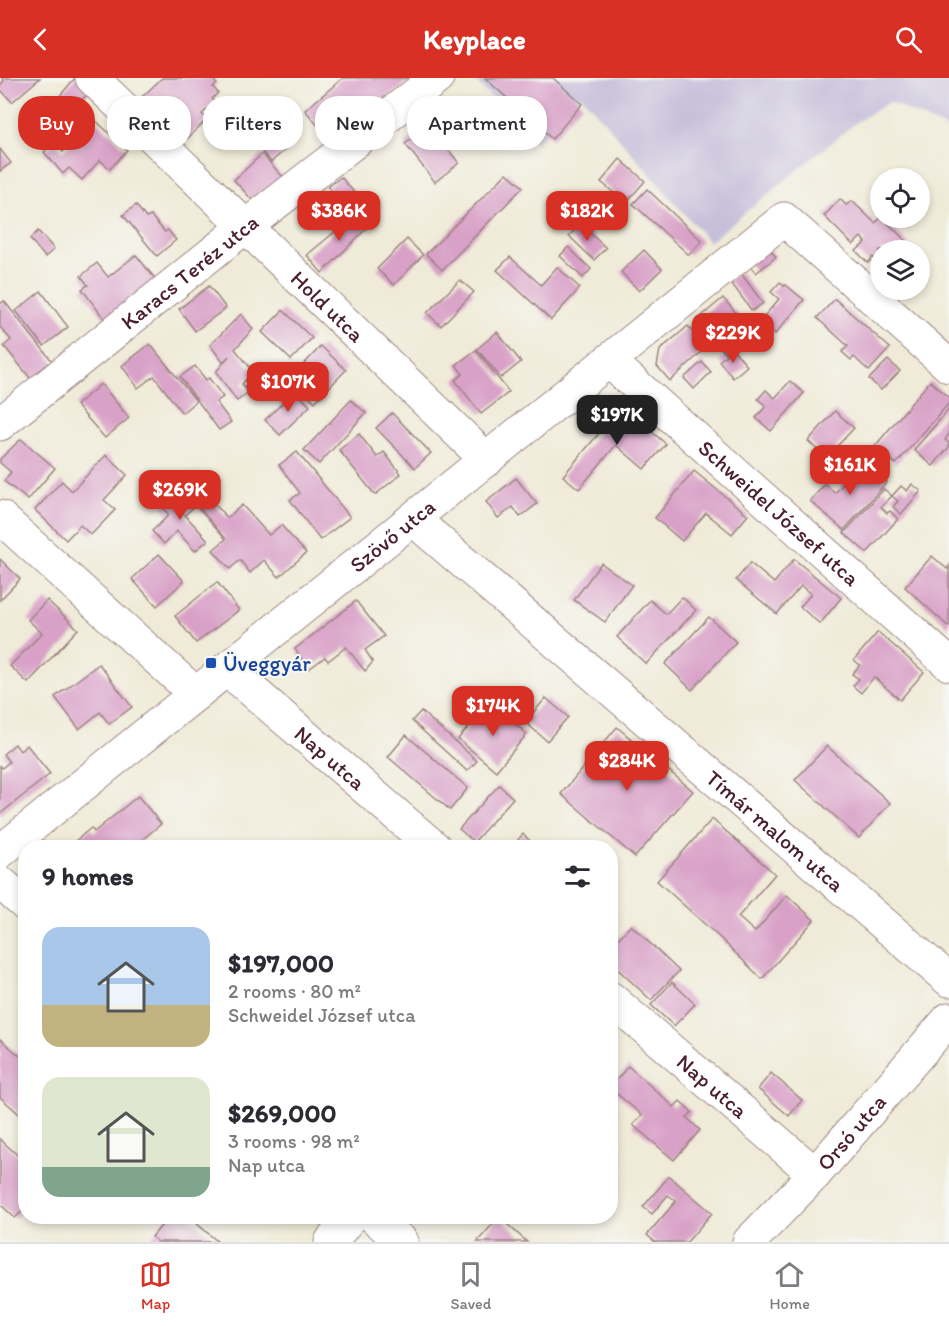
<!DOCTYPE html>
<meta charset="utf-8">
<style>
:root{--surface:#fff;--page:#f7f7f7;--text:#2b2b33;--muted:#7c7c81;--line:#e1e1e2;--accent:#d93025}
body{margin:0;font-family:Itim,sans-serif;background:var(--page);color:var(--text);height:100vh;display:flex;flex-direction:column;font-size:22px;white-space:nowrap}
*{box-sizing:border-box;margin:0}
p{font-size:20px;color:var(--muted)}
.icon{flex:none;width:33px;height:33px;fill:none;stroke:currentColor;stroke-width:2;stroke-linecap:round;stroke-linejoin:round}
.map{position:relative;flex:1;overflow:hidden}
.sheet{position:absolute;left:18px;top:762px;width:600px;height:384px;display:flex;flex-direction:column;background:var(--surface);border-radius:24px;box-shadow:0 3px 9px #0003}
.sheet>*{flex:none}
.guide{position:absolute;left:18px;top:18px;width:600px;height:54px;display:flex;gap:12px}
.controls{position:absolute;left:870px;top:90px;display:grid;gap:12px}
.controls a{display:grid;place-items:center;width:60px;height:60px;border-radius:50%;background:var(--surface);box-shadow:0 3px 9px #0003;font-size:30px}
.price{position:absolute;translate:-50% -51px;padding:0 14px;border-radius:12px;background:var(--accent);color:#fff;font-size:20px;line-height:39px;filter:drop-shadow(0 2px 3px #0008)}
.price::after{content:'';position:absolute;left:50%;top:36px;width:18px;height:14px;margin-left:-9px;background:inherit;clip-path:polygon(0 0,100% 0,50% 100%)}
.price.current{background:#222;color:#fff}
ul{padding:0;list-style:none}
li{display:flex;align-items:center;gap:18px;height:150px;padding:0 24px}
li span{display:grid;place-items:center;flex:none;width:168px;height:120px;border-radius:18px;color:#555}
li>.icon{margin-inline-start:auto}
span .icon{width:72px;height:72px;fill:#fffc;stroke-width:1}
li b{font-size:26px}
h2{display:flex;justify-content:space-between;align-items:center;height:72px;padding:0 24px;font-size:26px}
.chip{padding:0 21px;border-radius:24px;background:var(--surface);box-shadow:0 3px 9px #0003;font-size:21px;line-height:54px}
.chip.current{background:var(--accent);color:#fff}
header{display:flex;justify-content:space-between;align-items:center;height:78px;padding:0 24px;background:var(--accent);color:#fff;font-size:27px;font-weight:800}
.dock{display:flex;justify-content:space-around;align-items:center;height:84px;border-top:2px solid var(--line);background:var(--surface);font-size:16px;color:var(--muted)}
.dock a{display:grid;justify-items:center;gap:3px}
.dock .current{color:var(--accent)}
.map>svg:first-child{display:block}
.industrial{fill:#c6c0da}
.building{fill:#d9a1c8}
.lines{fill:none;stroke-linecap:round;stroke-linejoin:round}
.minor-casing{stroke:#9d8582;stroke-width:35}
.minor{stroke:#fff;stroke-width:33}
.transit-dot{fill:#1a4fb4;stroke:#f6f6f2;stroke-width:2}
.labels{text-anchor:middle;stroke-width:4.5;stroke-linejoin:round;paint-order:stroke}
.street-label{font-size:22px;fill:#4a1f2b;stroke:#f6f6f2}
.transit-label{font-size:22px;fill:#164399;stroke:#f6f6f2;text-anchor:start}
</style>
<header><svg class="icon" aria-label="back" viewBox="0 0 24 24"><path d="M15 5l-7 7 7 7"/></svg>Keyplace<svg class="icon" aria-label="search" viewBox="0 0 24 24"><circle cx="10" cy="10" r="6"/><path d="M15 15l6 6"/></svg></header>
<div class="map">
<svg width="949" height="1164" viewBox="0 0 949 1164">
<rect width="100%" height="100%" fill="#f6f6f2"/>
<filter id="ink" filterUnits="userSpaceOnUse"><feTurbulence type="fractalNoise" baseFrequency=".0167" numOctaves="2"/><feDisplacementMap in="SourceGraphic" scale="12" xChannelSelector="R" yChannelSelector="G"/><feConvolveMatrix kernelMatrix="1 2 1 2 8 2 1 2 1" color-interpolation-filters="sRGB"/></filter>
<filter id="wash" filterUnits="userSpaceOnUse"><feTurbulence type="fractalNoise" baseFrequency=".008" numOctaves="4" result="noise"/><feDisplacementMap in="SourceGraphic" scale="24" xChannelSelector="R" yChannelSelector="G"/><feGaussianBlur stdDeviation="1.35" result="paint"/><feColorMatrix in="noise" values="0 0 0 0 0 0 0 0 0 0 0 0 0 0 0 0 0 1.4 0 .05"/><feComposite in="paint" operator="in"/></filter>
<g filter="url(#wash)">
<rect width="100%" height="100%" fill="#f0ebd8"/>
<!-- industrial -->
<path class="industrial" d="M472 0H949V52L889 24 858 43 709 164 581 17 536 65Z"/>
<g id="blocks">
<!-- building -->
<g class="building">
<path d="M2 0H40L12 24 0 11V7L4 3Z"/>
<path d="M75 0H81L93 10 78 26 127 72 110 91 100 82 82 102 69 90 63 96 44 74 56 64 63 74 75 59 47 33Z"/>
<path d="M162 0H211L217 6 213 9 218 15 212 21 215 24 202 36 207 41 187 61 161 34 159 36 142 19Z"/>
<path d="M343 0H412L333 66 305 32Z"/>
<path d="M485 0H553L582 26 552 61Z"/>
<path d="M262 24 282 47 280 50 293 65 271 84 237 45Z"/>
<path d="M429 48 459 85 435 104 405 66Z"/>
<path d="M0 71 11 85 0 93Z"/>
<path d="M262 76 283 99 254 124 234 102Z"/>
<path d="M620 81 645 103 626 125 601 104Z"/>
<path d="M507 95 523 109 442 192 426 176Z"/>
<path d="M341 99 362 124 350 134 328 109Z"/>
<path d="M647 111 702 163 689 177 633 126Z"/>
<path d="M840 121 846 127 852 123 875 145 881 140H893L888 145 909 166 902 172H880V187L873 179 868 185 856 173 866 164 861 159 853 167 824 138Z"/>
<path d="M136 127 146 140 151 138 165 154 168 152 176 162 157 178 123 137Z"/>
<path d="M360 133 371 146 322 195 307 177Z"/>
<path d="M580 146 606 170 594 182 569 158Z"/>
<path d="M38 153 54 171 45 179 30 161Z"/>
<path d="M407 161 423 177 394 207 377 191Z"/>
<path d="M767 168 776 179 756 195 748 184Z"/>
<path d="M568 169 591 191 583 200 560 178Z"/>
<path d="M644 172 662 191 639 213 621 194Z"/>
<path d="M136 177 156 202 105 242 82 211 88 207 81 198 97 185 108 199Z"/>
<path d="M510 179 541 207 557 189 580 210 551 242 497 192Z"/>
<path d="M740 194 763 225 752 233 729 202Z"/>
<path d="M460 202 474 214 441 248 427 235Z"/>
<path d="M780 204 784 208 786 207 804 222 775 256 760 243 779 221 771 214Z"/>
<path d="M209 208 226 230 195 253 179 231Z"/>
<path d="M41 213 68 249 44 268 16 233Z"/>
<path d="M723 220 751 252 725 275 697 242Z"/>
<path d="M835 221 890 270 869 293 854 279 851 282 842 274 848 268 817 240Z"/>
<path d="M4 223 57 289 35 306 4 268 11 262 0 249V226Z"/>
<path d="M283 232 312 260 291 282 262 254Z"/>
<path d="M241 236 253 251 235 271 253 293 242 306 248 315 237 323 216 294 229 278 223 284 210 267Z"/>
<path d="M688 248 707 269 670 303 657 288 660 272Z"/>
<path d="M497 254 521 284 501 300 477 271Z"/>
<path d="M150 266 196 323 182 335 154 298 138 310 122 288Z"/>
<path d="M321 268 346 292 315 324 291 300Z"/>
<path d="M733 271 747 288 733 300 719 283Z"/>
<path d="M476 272 509 314 481 336 455 302 463 296 456 287Z"/>
<path d="M888 282 900 293 881 312 869 301Z"/>
<path d="M702 284 711 294 694 311 684 300Z"/>
<path d="M195 288 206 302 209 300 223 319 216 324 231 344 219 352 180 299Z"/>
<path d="M790 303 804 315 771 353 756 340 766 328 758 321 766 312 775 320Z"/>
<path d="M930 303 949 319V325L896 386 875 368Z"/>
<path d="M101 306 129 340 105 360 76 327Z"/>
<path d="M295 313 310 328 280 357 265 342Z"/>
<path d="M351 322 366 335 319 386 304 372Z"/>
<path d="M622 328 666 366 644 391 616 367 579 411 563 398Z"/>
<path d="M949 331V356L945 362 949 365V369L933 388 914 372Z"/>
<path d="M835 333 854 350 826 380 808 363Z"/>
<path d="M392 335 431 375 415 390 376 350Z"/>
<path d="M359 356 377 379 384 374 401 396 375 417 339 372Z"/>
<path d="M21 361 55 390 28 422 4 403 11 394 0 385V381Z"/>
<path d="M297 374 350 439 320 462 290 422 300 415 279 387Z"/>
<path d="M106 377 127 397 104 422 115 432 91 457 80 447 66 462 35 432 62 403 72 413Z"/>
<path d="M864 383 887 404 844 452 810 423 825 406 835 415Z"/>
<path d="M694 393 748 437 732 456 706 435 682 463 655 440Z"/>
<path d="M516 400 537 426 520 439 513 429 498 440 486 424Z"/>
<path d="M912 406 921 413 901 436 893 429 898 423 892 418 901 408 907 413Z"/>
<path d="M185 409 199 424 185 437 208 462 195 473 177 453 164 466 152 453 169 437 162 429Z"/>
<path d="M884 411 892 418 881 429 887 435 890 433 898 441 867 475 844 455Z"/>
<path d="M210 421 227 440 242 427 269 457 281 447 306 475 279 499 264 482 250 495 240 482 230 491 213 472 226 461 199 430Z"/>
<path d="M159 476 184 503 157 528 132 501Z"/>
<path d="M932 478 947 491 949 488V549L905 509Z"/>
<path d="M0 481 20 501 0 522Z"/>
<path d="M794 481 841 520 820 546 800 529 811 516 801 508 777 536 736 502 750 485 774 505Z"/>
<path d="M601 485 632 507 605 544 574 522Z"/>
<path d="M217 504 239 532 196 565 175 538Z"/>
<path d="M682 519 696 532 646 586 617 559 650 522 666 536Z"/>
<path d="M47 522 78 551 28 605 10 588 42 555 28 542Z"/>
<path d="M356 523 384 558 365 572 373 584 365 593 346 569 328 583 325 579 309 591 295 571Z"/>
<path d="M709 539 736 564 692 612 665 586Z"/>
<path d="M878 554 924 594 900 622 874 599 861 615 853 608 859 601 852 596 860 587 854 582Z"/>
<path d="M99 586 132 629 109 646 100 634 79 651 55 619Z"/>
<path d="M546 620 568 639 547 663 525 644Z"/>
<path d="M490 625 527 656 496 693 458 661Z"/>
<path d="M421 633 477 683 467 693 412 643Z"/>
<path d="M617 649 693 713 635 779 561 716Z"/>
<path d="M406 657 468 710 450 732 388 679Z"/>
<path d="M15 666 20 673 27 667 50 696 0 736V688L2 690 9 684 3 676Z"/>
<path d="M827 668 890 725 859 760 795 702Z"/>
<path d="M499 707 513 720 474 764 459 751Z"/>
<path d="M138 718 161 746 132 770H67L91 750 94 754Z"/>
<path d="M712 741 775 796 738 839 755 854 787 817 814 842 762 901 719 859 657 803Z"/>
<path d="M523 756 537 770H511Z"/>
<path d="M631 847 679 893 651 922 610 884V869Z"/>
<path d="M672 904 695 926 674 948 651 927Z"/>
<path d="M0 961 26 983V1042L0 1019Z"/>
<path d="M628 988 674 1029 680 1023 692 1034 687 1040 700 1052 674 1082 633 1047 642 1037 610 1010Z"/>
<path d="M771 995 802 1022 789 1038 758 1011Z"/>
<path d="M0 1061 26 1085V1130L15 1140 0 1126Z"/>
<path d="M669 1098 712 1135 687 1164H655L647 1157 676 1123 668 1117 652 1136 643 1129Z"/>
<path d="M169 1138H188L218 1164H158L152 1159Z"/>
<path d="M499 1139 527 1164H477Z"/>
</g>
</g>
</g>
<g filter="url(#ink)">
<use href="#blocks" fill-opacity="0" stroke="#9d8582" stroke-width="1.5"/>
<g class="lines">
<!-- minor casing -->
<g class="minor-casing">
<g id="minor">
<path id="s1" d="M92 0 487 382"/>
<path id="s2" d="M609 283 949 586"/>
<path id="s3" d="M0 346 246 148 437 0"/>
<path d="M0 439 196 616"/>
<path id="s4" d="M413 441 949 902"/>
<path id="s5" d="M227 591 435 770"/>
<path id="s6" d="M0 774 784 141 949 288"/>
<path d="M0 804 26 827"/>
<path id="s7" d="M610 920 815 1096"/>
<path d="M373 1138 402 1164"/>
<path d="M331 1164 351 1138"/>
<path id="s8" d="M749 1164 815 1096 949 941"/>
</g>
</g>
<!-- minor -->
<use href="#minor" class="minor"/>
</g>
</g>
<!-- markers -->
<rect class="transit-dot" x="205" y="579" width="12" height="12" rx="3"/>
<g class="labels">
<!-- street labels -->
<g class="street-label">
<text dy="8" stroke="none"><textPath href="#s3" startOffset="243">Karacs Teréz utca</textPath></text>
<text dy="8" stroke="none"><textPath href="#s1" startOffset="328">Hold utca</textPath></text>
<text dy="8" stroke="none"><textPath href="#s2" startOffset="228">Schweidel József utca</textPath></text>
<text dy="8" stroke="none"><textPath href="#s6" startOffset="504">Szövő utca</textPath></text>
<text dy="8" stroke="none"><textPath href="#s5" startOffset="136">Nap utca</textPath></text>
<text dy="8" stroke="none"><textPath href="#s4" startOffset="478">Tímár malom utca</textPath></text>
<text dy="8" stroke="none"><textPath href="#s7" startOffset="135">Nap utca</textPath></text>
<text dy="8" stroke="none"><textPath href="#s8" startOffset="150">Orsó utca</textPath></text>
</g>
<!-- transit labels -->
<g class="transit-label">
<text x="223" y="593">Üveggyár</text>
</g>
</g>
</svg>
<div class="controls">
<a><svg class="icon" aria-label="locate" viewBox="0 0 24 24"><circle cx="12" cy="12" r="6"/><path d="M12 2v4M12 18v4M2 12h4M18 12h4"/></svg></a>
<a><svg class="icon" aria-label="layers" viewBox="0 0 24 24"><path d="M12 4l9 5-9 5-9-5zM3 14l9 5 9-5"/></svg></a>
</div>
<b class="price" style="left:339px;top:164px">$386K</b>
<b class="price" style="left:587px;top:164px">$182K</b>
<b class="price" style="left:733px;top:286px">$229K</b>
<b class="price" style="left:288px;top:335px">$107K</b>
<b class="price current" style="left:617px;top:368px">$197K</b>
<b class="price" style="left:850px;top:418px">$161K</b>
<b class="price" style="left:180px;top:443px">$269K</b>
<b class="price" style="left:493px;top:659px">$174K</b>
<b class="price" style="left:627px;top:714px">$284K</b>
<div class="guide">
<a class="chip current">Buy</a>
<a class="chip">Rent</a>
<a class="chip">Filters</a>
<a class="chip">New</a>
<a class="chip">Apartment</a>
</div>
<section class="sheet">
<h2>9 homes<svg class="icon" aria-label="filters" viewBox="0 0 24 24"><path d="M4 7h16M4 17h16"/><circle cx="9" cy="7" r="2"/><circle cx="15" cy="17" r="2"/></svg></h2>
<ul>
<li><span style="background:linear-gradient(#a9c7e8 65%,#c2b280 0)"><svg class="icon" aria-label="home" viewBox="0 0 24 24"><path d="M3 11l9-7 9 7M6 9v11h12V9"/></svg></span><div><b>$197,000</b><p>2 rooms · 80 m²</p><p>Schweidel József utca</p></div></li>
<li><span style="background:linear-gradient(#dfe7d0 75%,#7fa58c 0)"><svg class="icon" aria-label="home" viewBox="0 0 24 24"><path d="M3 11l9-7 9 7M6 9v11h12V9"/></svg></span><div><b>$269,000</b><p>3 rooms · 98 m²</p><p>Nap utca</p></div></li>
</ul>
</section>
</div>
<nav class="dock">
<a class="current"><svg class="icon" aria-label="map" viewBox="0 0 24 24"><path d="M3 6l6-2 6 2 6-2v14l-6 2-6-2-6 2zM9 4v14M15 6v14"/></svg>Map</a>
<a><svg class="icon" aria-label="saved" viewBox="0 0 24 24"><path d="M7 4h10v16l-5-4-5 4z"/></svg>Saved</a>
<a><svg class="icon" aria-label="home" viewBox="0 0 24 24"><path d="M3 11l9-7 9 7M6 9v11h12V9"/></svg>Home</a>
</nav>
